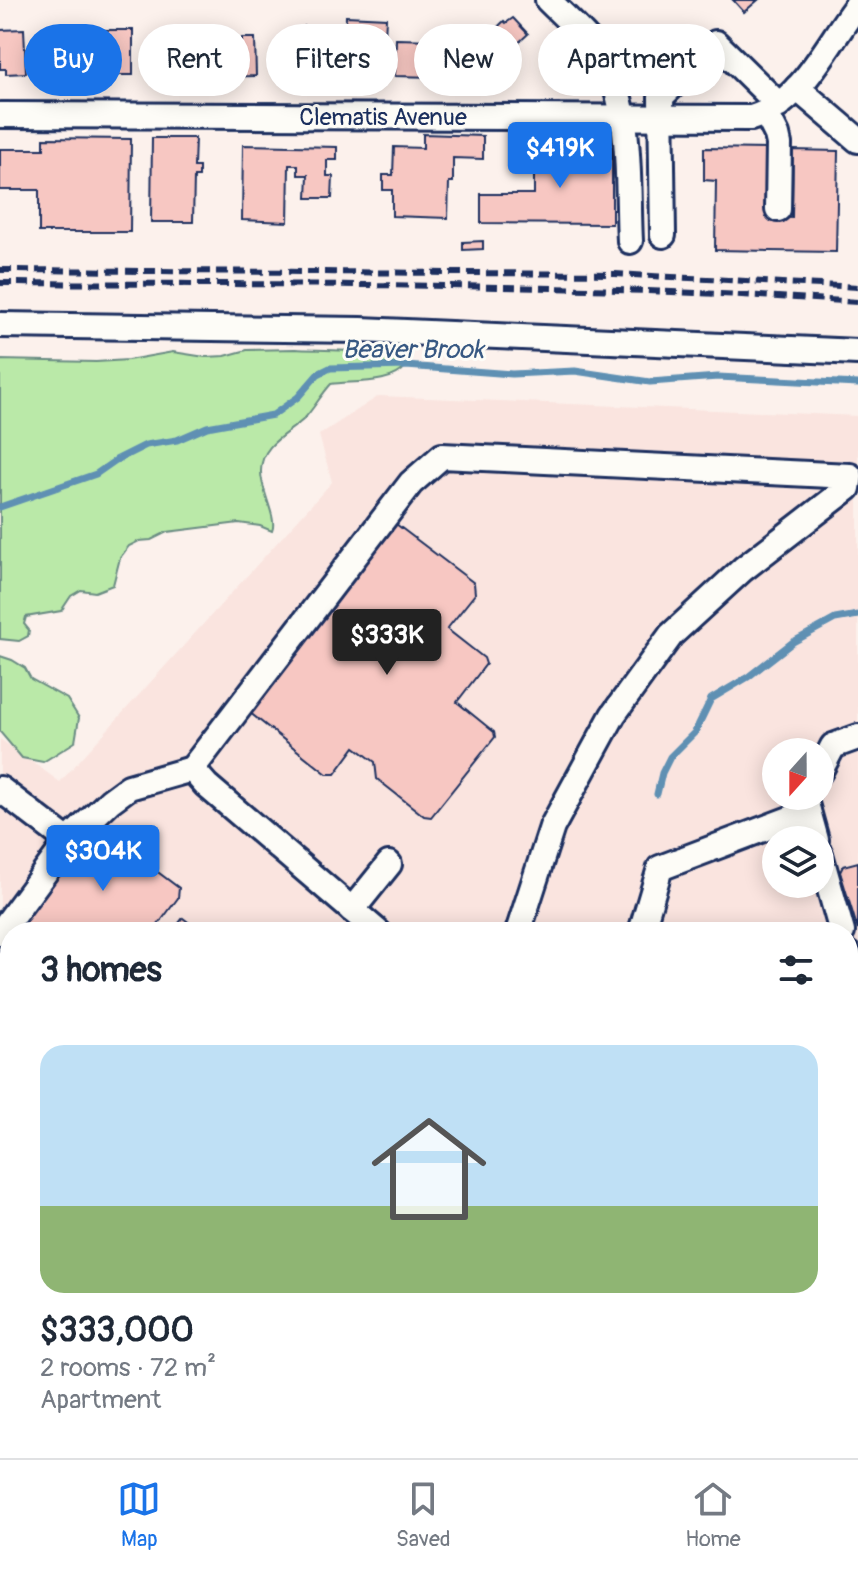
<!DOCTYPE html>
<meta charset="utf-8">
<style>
:root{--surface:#fff;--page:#f2f2f3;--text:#1f2937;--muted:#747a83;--line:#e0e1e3;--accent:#1a73e8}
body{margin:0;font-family:Pangolin,sans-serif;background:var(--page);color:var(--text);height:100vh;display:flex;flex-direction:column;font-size:30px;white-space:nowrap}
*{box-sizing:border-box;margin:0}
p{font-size:26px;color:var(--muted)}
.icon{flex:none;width:44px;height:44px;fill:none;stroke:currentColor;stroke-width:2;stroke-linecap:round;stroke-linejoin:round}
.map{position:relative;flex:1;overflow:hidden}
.side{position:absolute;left:0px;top:922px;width:858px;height:536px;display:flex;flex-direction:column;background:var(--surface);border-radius:32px 32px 0 0;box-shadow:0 4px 20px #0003}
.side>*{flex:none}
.top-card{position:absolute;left:24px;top:24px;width:810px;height:72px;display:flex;gap:16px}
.needle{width:52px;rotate:201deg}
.fabs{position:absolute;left:762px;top:738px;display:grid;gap:16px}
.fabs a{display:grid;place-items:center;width:72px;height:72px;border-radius:50%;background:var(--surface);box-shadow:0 4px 20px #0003;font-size:40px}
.price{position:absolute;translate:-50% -68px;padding:0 18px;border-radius:8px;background:var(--accent);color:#fff;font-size:26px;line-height:52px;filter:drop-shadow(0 2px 4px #0008)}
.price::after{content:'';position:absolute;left:50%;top:48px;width:24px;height:18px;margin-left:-12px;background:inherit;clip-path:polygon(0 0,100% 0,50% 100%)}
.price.current{background:#222;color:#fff}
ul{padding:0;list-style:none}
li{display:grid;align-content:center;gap:16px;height:424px;padding:0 40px}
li+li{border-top:2px solid var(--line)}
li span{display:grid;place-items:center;height:248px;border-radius:24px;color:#555}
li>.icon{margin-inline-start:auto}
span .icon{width:144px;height:144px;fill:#fffc;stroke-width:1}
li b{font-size:34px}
h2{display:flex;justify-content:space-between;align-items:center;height:96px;padding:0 40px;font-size:34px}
.pill{padding:0 28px;border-radius:36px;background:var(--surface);box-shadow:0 4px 20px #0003;font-size:28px;line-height:72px}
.pill.current{background:var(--accent);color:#fff}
.dock{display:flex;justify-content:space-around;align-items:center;height:112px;border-top:2px solid var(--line);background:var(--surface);font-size:22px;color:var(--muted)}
.dock a{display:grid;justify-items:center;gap:4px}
.dock .current{color:var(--accent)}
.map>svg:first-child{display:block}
.built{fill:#fae4df;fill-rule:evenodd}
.green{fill:#bae9a8;stroke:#6a8c83;stroke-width:2}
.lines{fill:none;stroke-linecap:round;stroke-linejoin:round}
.stream{stroke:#5e90b3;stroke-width:7}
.building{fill:#f7c7c2;stroke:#1b2f5e;stroke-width:2}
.minor-casing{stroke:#1b2f5e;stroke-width:30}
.major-casing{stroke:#1b2f5e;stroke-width:38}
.minor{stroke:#fdfcf7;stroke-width:24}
.major{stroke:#fce080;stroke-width:32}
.rail{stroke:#1b2f5e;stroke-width:6;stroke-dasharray:12 6;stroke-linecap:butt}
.labels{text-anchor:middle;stroke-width:6;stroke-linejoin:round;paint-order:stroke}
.street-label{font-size:24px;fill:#1b2f5e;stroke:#fdfcf7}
.water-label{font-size:26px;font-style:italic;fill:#375882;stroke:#fdfcf7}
</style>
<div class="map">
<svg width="858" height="1458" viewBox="0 0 858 1458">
<rect width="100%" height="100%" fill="#fcf1ec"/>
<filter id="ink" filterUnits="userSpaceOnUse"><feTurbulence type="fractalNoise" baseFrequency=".0125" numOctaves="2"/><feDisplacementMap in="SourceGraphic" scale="16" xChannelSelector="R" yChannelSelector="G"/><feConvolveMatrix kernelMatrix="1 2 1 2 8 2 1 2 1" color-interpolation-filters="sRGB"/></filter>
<g filter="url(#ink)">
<!-- built -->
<path class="built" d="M379 396 858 416V1124L848 1127V932H10V1153L0 1154V739L60 782 332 482 319 435ZM776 752H820V796H776ZM776 840H820V884H776Z"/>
<!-- green -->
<g class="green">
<path d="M295 349C324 351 383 347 406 366 393 385 353 381 331 384 321 395 314 408 304 419 288 434 261 444 261 471 260 489 278 519 272 531L260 526 239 523 167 532 151 540 139 541 129 546 120 558 113 585 95 592 81 590 71 596 61 611 26 617 24 624 29 630 28 636 19 641 0 639V360L96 362 128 360 173 352 205 357 225 356 247 350Z"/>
<path d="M0 656 12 660 25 668 31 679 67 699 79 718 75 742 43 762 22 758 0 732Z"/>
<path d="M858 1189V1354L848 1355V1192Z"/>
<path d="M671 1448H734L727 1458H683L678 1457Z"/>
</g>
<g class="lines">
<!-- stream -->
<g class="stream">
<path d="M0 507 96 474 116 460 146 445 177 440 207 427 273 415 298 397 318 374 330 368 406 366 512 374 575 371 650 382 718 377 858 384"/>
<path d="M657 794 662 773 670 757 695 732 711 699 748 677 793 642 835 619 858 615"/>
<path d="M848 1235 858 1237"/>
</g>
</g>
<!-- building -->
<g class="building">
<path d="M733 0H758L744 12Z"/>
<path d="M346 16 386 18 385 37H375L374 66H369L368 85H361V89L344 88Z"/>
<path d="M513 18 528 34 516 45 519 48 503 63 501 60 490 70 477 56 487 46 483 41 504 21 506 23Z"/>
<path d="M305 26 334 28 333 37H330L329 60 303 59Z"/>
<path d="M24 29 26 73 6 74V69H0V30Z"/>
<path d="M53 29H81V75H62V71H54Z"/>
<path d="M105 30H133V75H114V71H105Z"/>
<path d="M242 38H255L256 76 210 77 209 44 242 43Z"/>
<path d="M396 39 434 40V77L395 76Z"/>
<path d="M455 68 469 70 467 85 453 83Z"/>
<path d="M423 134 483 136V159L453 158V182H449L448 218 392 216V190H383V175H393L394 147 423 148Z"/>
<path d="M44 138 131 139 130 232H39V190H0V149H44Z"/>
<path d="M152 138H195L194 167H199V177H194L193 222H151Z"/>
<path d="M243 145 337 147V160H327V176H333L332 198H307L308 175H298V165H289L288 222 242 220Z"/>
<path d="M534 147H612V224L481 223V194H534Z"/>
<path d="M704 148 767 149 766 217 792 218 793 150 838 151 836 252 715 250 716 181 704 180Z"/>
<path d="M483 241V249L463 250V242Z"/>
<path d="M396 524 474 583 475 594 447 629 484 658 486 664 457 702 494 732 495 737 431 817 424 816 377 779 375 762 355 747 335 774H327L249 712 392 525Z"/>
<path d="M96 829 103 831 179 888 178 898 158 925 166 932H14L91 832Z"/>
<path d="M858 862V930L840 872 843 866Z"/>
<path d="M183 918 200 931 199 932H172Z"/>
<path d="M10 937V1062L0 1054V950Z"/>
<path d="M10 1198V1375H0V1199Z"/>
</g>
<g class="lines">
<!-- minor casing -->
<g class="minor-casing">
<g id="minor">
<path d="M548 0C567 19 588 37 603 59 633 107 627 185 630 241"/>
<path d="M797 88 858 140"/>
<path d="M766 113 777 135 779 144 778 209"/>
<path d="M0 115 751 118C802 104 827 43 858 4"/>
<path d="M663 235 661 97 716 43 779 105"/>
<path d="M0 325 361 330 858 352"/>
<path d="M820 771 833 746 858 737"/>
<path d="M0 789 68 841 110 801 129 787 192 769"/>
<path d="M806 796 805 800 816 840"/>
<path d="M820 854 842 932"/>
<path d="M352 910 389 864"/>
<path d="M378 932 206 785 192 769 411 483 442 456 850 476 848 488 743 569 671 635 613 715 552 827 518 932"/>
<path d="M641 932 660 868 808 812"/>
<path d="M0 933 68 841"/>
<path d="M848 954 858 990"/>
<path d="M848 1062 858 1060"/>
<path d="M0 1089 10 1096"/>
<path d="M476 1448 481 1458"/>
</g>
</g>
<!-- major casing -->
<g class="major-casing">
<g id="major">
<path d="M848 1150 858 1147"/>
<path d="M0 1415 10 1414"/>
</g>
</g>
<!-- minor -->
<use href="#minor" class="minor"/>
<!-- major -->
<use href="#major" class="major"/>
<!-- rail -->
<g class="rail">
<path d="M0 270 615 274 858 287"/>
<path d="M0 283C286 285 572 282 858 302"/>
</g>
</g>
</g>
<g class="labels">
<!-- street labels -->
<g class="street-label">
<text x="383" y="125">Clematis Avenue</text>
</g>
<!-- water labels -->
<g class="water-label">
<text x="413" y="358">Beaver Brook</text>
</g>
</g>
</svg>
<div class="fabs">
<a><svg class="needle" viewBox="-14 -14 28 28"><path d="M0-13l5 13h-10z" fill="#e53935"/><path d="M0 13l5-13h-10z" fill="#747a83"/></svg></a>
<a><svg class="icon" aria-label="layers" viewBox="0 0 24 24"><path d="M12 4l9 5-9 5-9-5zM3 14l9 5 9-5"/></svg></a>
</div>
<b class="price" style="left:560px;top:190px">$419K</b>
<b class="price current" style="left:387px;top:677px">$333K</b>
<b class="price" style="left:103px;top:893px">$304K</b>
<div class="top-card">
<a class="pill current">Buy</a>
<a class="pill">Rent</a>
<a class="pill">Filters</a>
<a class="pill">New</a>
<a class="pill">Apartment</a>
</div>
<section class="side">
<h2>3 homes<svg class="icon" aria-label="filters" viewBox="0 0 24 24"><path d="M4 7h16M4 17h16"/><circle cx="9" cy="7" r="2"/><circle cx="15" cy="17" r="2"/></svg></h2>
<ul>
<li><span style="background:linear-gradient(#bfe0f5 65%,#8fb573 0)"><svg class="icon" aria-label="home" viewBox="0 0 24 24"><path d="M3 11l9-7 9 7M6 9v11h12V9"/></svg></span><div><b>$333,000</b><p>2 rooms · 72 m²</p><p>Apartment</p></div></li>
</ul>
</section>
</div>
<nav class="dock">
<a class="current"><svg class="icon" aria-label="map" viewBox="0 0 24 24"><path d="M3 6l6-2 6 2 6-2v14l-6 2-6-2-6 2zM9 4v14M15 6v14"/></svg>Map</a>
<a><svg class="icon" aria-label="saved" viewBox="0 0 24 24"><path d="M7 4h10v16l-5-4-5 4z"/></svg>Saved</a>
<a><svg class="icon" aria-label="home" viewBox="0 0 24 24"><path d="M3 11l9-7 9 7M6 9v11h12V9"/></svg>Home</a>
</nav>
